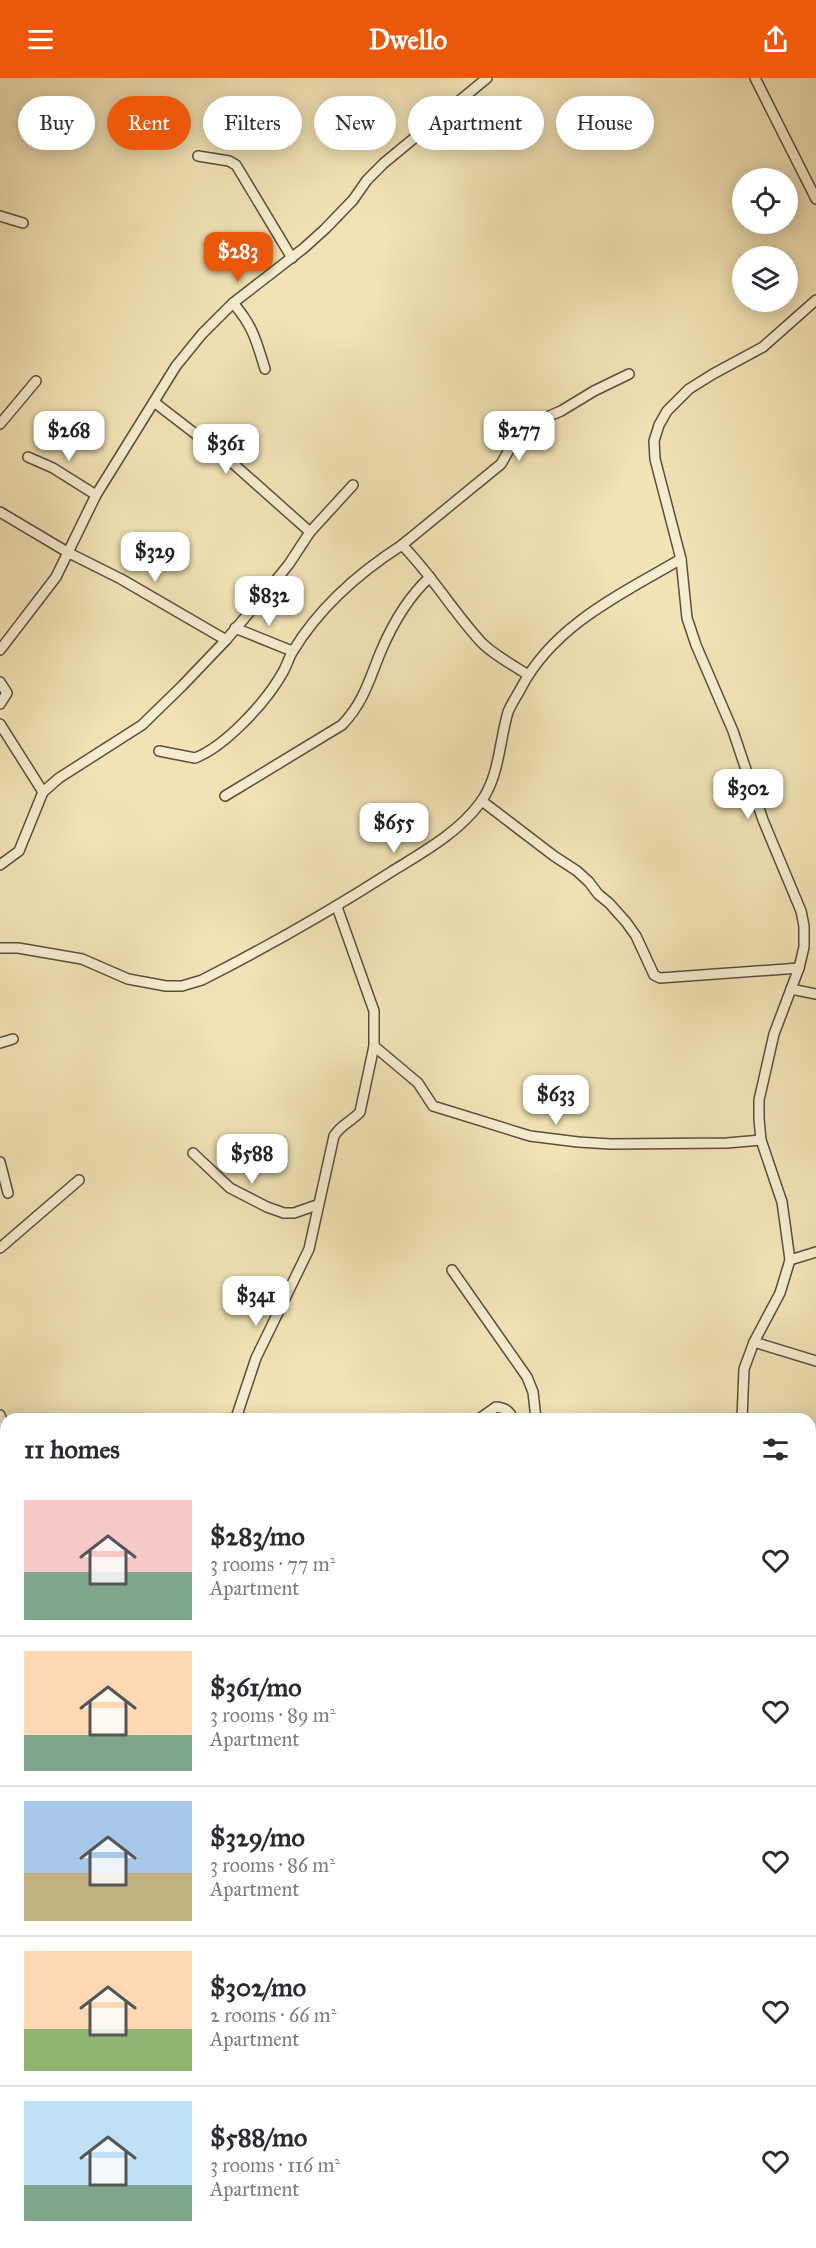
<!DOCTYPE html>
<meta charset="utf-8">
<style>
:root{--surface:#fff;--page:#f7f7f7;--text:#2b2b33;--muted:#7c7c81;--line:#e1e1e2;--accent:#ea580c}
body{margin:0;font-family:"IM FELL Great Primer",serif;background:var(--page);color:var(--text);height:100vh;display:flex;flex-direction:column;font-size:22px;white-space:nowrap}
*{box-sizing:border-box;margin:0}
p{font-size:20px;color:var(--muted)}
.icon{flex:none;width:33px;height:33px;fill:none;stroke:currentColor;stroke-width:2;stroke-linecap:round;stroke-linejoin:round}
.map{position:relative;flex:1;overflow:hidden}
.sheet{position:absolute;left:0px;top:1335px;width:816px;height:836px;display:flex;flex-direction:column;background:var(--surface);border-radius:18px 18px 0 0;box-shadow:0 3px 15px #0003}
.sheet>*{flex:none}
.hud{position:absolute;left:18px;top:18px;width:780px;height:54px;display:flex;gap:12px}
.tools{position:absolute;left:732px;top:90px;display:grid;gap:12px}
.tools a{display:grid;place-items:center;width:66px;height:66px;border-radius:50%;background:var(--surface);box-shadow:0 3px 15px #0003;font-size:30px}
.price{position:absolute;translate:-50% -51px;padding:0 14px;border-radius:12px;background:#fff;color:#222;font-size:20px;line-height:39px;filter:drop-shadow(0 2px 3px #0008)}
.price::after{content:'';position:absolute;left:50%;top:36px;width:18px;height:14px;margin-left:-9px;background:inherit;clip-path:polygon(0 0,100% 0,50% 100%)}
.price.current{background:var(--accent);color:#fff}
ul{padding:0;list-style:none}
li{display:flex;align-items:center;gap:18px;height:150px;padding:0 24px}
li+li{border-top:2px solid var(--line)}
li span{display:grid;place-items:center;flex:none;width:168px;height:120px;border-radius:0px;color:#555}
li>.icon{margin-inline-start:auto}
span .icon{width:72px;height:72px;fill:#fffc;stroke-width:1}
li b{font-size:26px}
h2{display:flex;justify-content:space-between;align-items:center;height:72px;padding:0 24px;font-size:26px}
.tag{padding:0 21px;border-radius:27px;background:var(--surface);box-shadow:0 3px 15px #0003;font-size:21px;line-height:54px}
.tag.current{background:var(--accent);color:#fff}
header{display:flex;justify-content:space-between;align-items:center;height:78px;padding:0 24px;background:var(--accent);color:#fff;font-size:27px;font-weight:700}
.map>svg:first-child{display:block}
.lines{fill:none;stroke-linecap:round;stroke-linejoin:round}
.river{stroke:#9bbeab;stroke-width:16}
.minor-casing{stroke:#5d4e3c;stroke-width:12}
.minor{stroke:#f6edd0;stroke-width:9}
</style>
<header><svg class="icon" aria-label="menu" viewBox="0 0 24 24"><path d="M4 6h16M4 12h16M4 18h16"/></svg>Dwello<svg class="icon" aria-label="share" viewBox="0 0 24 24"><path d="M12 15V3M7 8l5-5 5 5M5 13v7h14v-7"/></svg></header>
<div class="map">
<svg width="816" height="2170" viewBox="0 0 816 2170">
<rect width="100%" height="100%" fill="#f1e3b6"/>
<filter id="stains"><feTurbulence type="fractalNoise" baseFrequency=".00333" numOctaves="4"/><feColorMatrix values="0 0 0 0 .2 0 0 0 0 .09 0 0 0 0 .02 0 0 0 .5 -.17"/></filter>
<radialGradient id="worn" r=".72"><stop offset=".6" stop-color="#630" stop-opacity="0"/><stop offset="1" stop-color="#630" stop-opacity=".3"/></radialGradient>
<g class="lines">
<!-- river -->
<g class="river">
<path d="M0 1644 6 1649"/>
<path d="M662 2164 668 2170"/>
</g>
<!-- minor casing -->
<g class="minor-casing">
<g id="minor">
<path d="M755 0 816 121"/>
<path d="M198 78 229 83 236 87 292 180"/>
<path d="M0 138 23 145"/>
<path d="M233 225C253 248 256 262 265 291"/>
<path d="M154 324 228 381 310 454"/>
<path d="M0 346 36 303"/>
<path d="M28 379 53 390 96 417"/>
<path d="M0 434 69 475 121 501 226 562"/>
<path d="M402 467 501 386 520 353 526 348 561 333 594 313 629 296"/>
<path d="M235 550 292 573"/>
<path d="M0 572 56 499 96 417 176 288 202 256 233 225 304 170 325 151 353 122 367 102 384 85 487 0"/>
<path d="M0 604 7 615 0 626"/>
<path d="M0 646 43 714"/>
<path d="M159 673 195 680C226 668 267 623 283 594 287 587 289 579 293 573 319 530 360 494 402 467 432 497 453 534 482 565 494 577 513 587 528 597"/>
<path d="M225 718 342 647C364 624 369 602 381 573 393 545 408 519 430 499"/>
<path d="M482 723 554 778 577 793 589 804 598 816 609 825 626 844 636 858 654 897 660 900 799 890"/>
<path d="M0 787 19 773 43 714 59 700 142 647 182 608 226 562 264 517 289 486 310 454 353 407"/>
<path d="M0 870H18L82 881 128 901 166 908H182L202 902C267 869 330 833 391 794 423 774 458 755 480 725 500 698 499 664 508 634 511 626 517 618 521 610 554 547 621 516 681 481"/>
<path d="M791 911 816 916"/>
<path d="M0 965 13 961"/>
<path d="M374 968 418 1005 433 1028 530 1058 578 1064 611 1066 727 1065 761 1062"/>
<path d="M193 1075 230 1110 267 1129 284 1135H294L317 1127"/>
<path d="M0 1084 8 1115"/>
<path d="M0 1170 79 1102"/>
<path d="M790 1182 816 1174"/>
<path d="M452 1192 527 1299 533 1314 536 1341"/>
<path d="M754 1264 816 1283"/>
<path d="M0 1337 6 1354"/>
<path d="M236 1340 256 1280 309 1171 334 1058C340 1047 351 1044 360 1034L374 968V933L337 829"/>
<path d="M479 1341 496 1329C505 1330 509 1332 513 1341"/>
<path d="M742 1341 744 1291 754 1264 780 1215 790 1182 782 1124 761 1062 759 1041V1022L774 956 799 890 804 869V848L801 833 763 742 733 653 696 567 687 540 681 481 655 381 654 363 659 347 667 333 689 311 713 296 763 269 816 222"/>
<path d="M0 1454 6 1450"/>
<path d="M810 1540 816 1539"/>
<path d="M0 1906H6"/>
<path d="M810 1996 816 2013"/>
<path d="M638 2164 641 2170"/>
<path d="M210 2170 211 2164"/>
</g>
</g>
<!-- minor -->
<use href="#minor" class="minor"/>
</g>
<rect width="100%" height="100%" filter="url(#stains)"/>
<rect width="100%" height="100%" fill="url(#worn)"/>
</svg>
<div class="tools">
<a><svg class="icon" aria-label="locate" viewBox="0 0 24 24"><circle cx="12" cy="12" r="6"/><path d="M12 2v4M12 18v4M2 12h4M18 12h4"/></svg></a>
<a><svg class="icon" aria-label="layers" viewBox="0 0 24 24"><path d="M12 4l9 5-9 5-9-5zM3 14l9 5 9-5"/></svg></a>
</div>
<b class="price current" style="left:238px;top:205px">$283</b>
<b class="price" style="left:69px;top:384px">$268</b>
<b class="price" style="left:519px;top:384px">$277</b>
<b class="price" style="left:226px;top:397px">$361</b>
<b class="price" style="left:155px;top:505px">$329</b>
<b class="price" style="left:269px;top:549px">$832</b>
<b class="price" style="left:748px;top:742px">$302</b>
<b class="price" style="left:394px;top:776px">$655</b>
<b class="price" style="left:556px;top:1048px">$633</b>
<b class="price" style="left:252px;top:1107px">$588</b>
<b class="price" style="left:256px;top:1249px">$341</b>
<div class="hud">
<a class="tag">Buy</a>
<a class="tag current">Rent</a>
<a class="tag">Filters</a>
<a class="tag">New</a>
<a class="tag">Apartment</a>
<a class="tag">House</a>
</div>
<section class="sheet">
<h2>11 homes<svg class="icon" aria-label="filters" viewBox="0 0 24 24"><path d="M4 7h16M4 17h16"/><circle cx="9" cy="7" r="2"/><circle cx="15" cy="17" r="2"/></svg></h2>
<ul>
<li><span style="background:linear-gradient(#f6c9c9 60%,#7fa58c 0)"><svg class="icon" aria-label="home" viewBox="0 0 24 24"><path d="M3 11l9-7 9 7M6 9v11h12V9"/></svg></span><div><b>$283/mo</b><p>3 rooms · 77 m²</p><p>Apartment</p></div><svg class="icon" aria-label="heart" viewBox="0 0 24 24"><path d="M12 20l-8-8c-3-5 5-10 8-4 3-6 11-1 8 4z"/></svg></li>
<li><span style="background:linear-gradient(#ffd9b3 70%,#7fa58c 0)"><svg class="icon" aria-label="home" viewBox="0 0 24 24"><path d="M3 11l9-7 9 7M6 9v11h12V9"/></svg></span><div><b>$361/mo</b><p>3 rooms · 89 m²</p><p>Apartment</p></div><svg class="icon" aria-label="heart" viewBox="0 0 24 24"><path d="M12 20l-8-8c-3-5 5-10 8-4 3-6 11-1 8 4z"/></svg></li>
<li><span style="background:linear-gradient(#a9c7e8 60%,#c2b280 0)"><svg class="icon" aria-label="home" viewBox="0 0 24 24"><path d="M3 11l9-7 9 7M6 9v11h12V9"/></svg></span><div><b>$329/mo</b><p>3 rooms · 86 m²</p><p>Apartment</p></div><svg class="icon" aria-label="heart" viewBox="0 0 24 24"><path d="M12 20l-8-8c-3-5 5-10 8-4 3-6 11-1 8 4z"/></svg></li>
<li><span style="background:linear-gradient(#ffd9b3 65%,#8fb573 0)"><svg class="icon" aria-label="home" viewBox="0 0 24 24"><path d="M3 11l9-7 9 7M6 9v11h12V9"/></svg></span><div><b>$302/mo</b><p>2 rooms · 66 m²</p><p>Apartment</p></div><svg class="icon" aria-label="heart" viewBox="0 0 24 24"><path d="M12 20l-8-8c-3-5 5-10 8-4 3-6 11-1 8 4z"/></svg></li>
<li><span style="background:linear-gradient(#bfe0f5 70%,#7fa58c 0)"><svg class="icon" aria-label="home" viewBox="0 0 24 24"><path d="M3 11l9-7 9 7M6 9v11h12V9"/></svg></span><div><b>$588/mo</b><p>3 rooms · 116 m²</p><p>Apartment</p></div><svg class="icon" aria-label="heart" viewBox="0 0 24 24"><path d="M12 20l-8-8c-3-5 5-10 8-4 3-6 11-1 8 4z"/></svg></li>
</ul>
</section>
</div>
